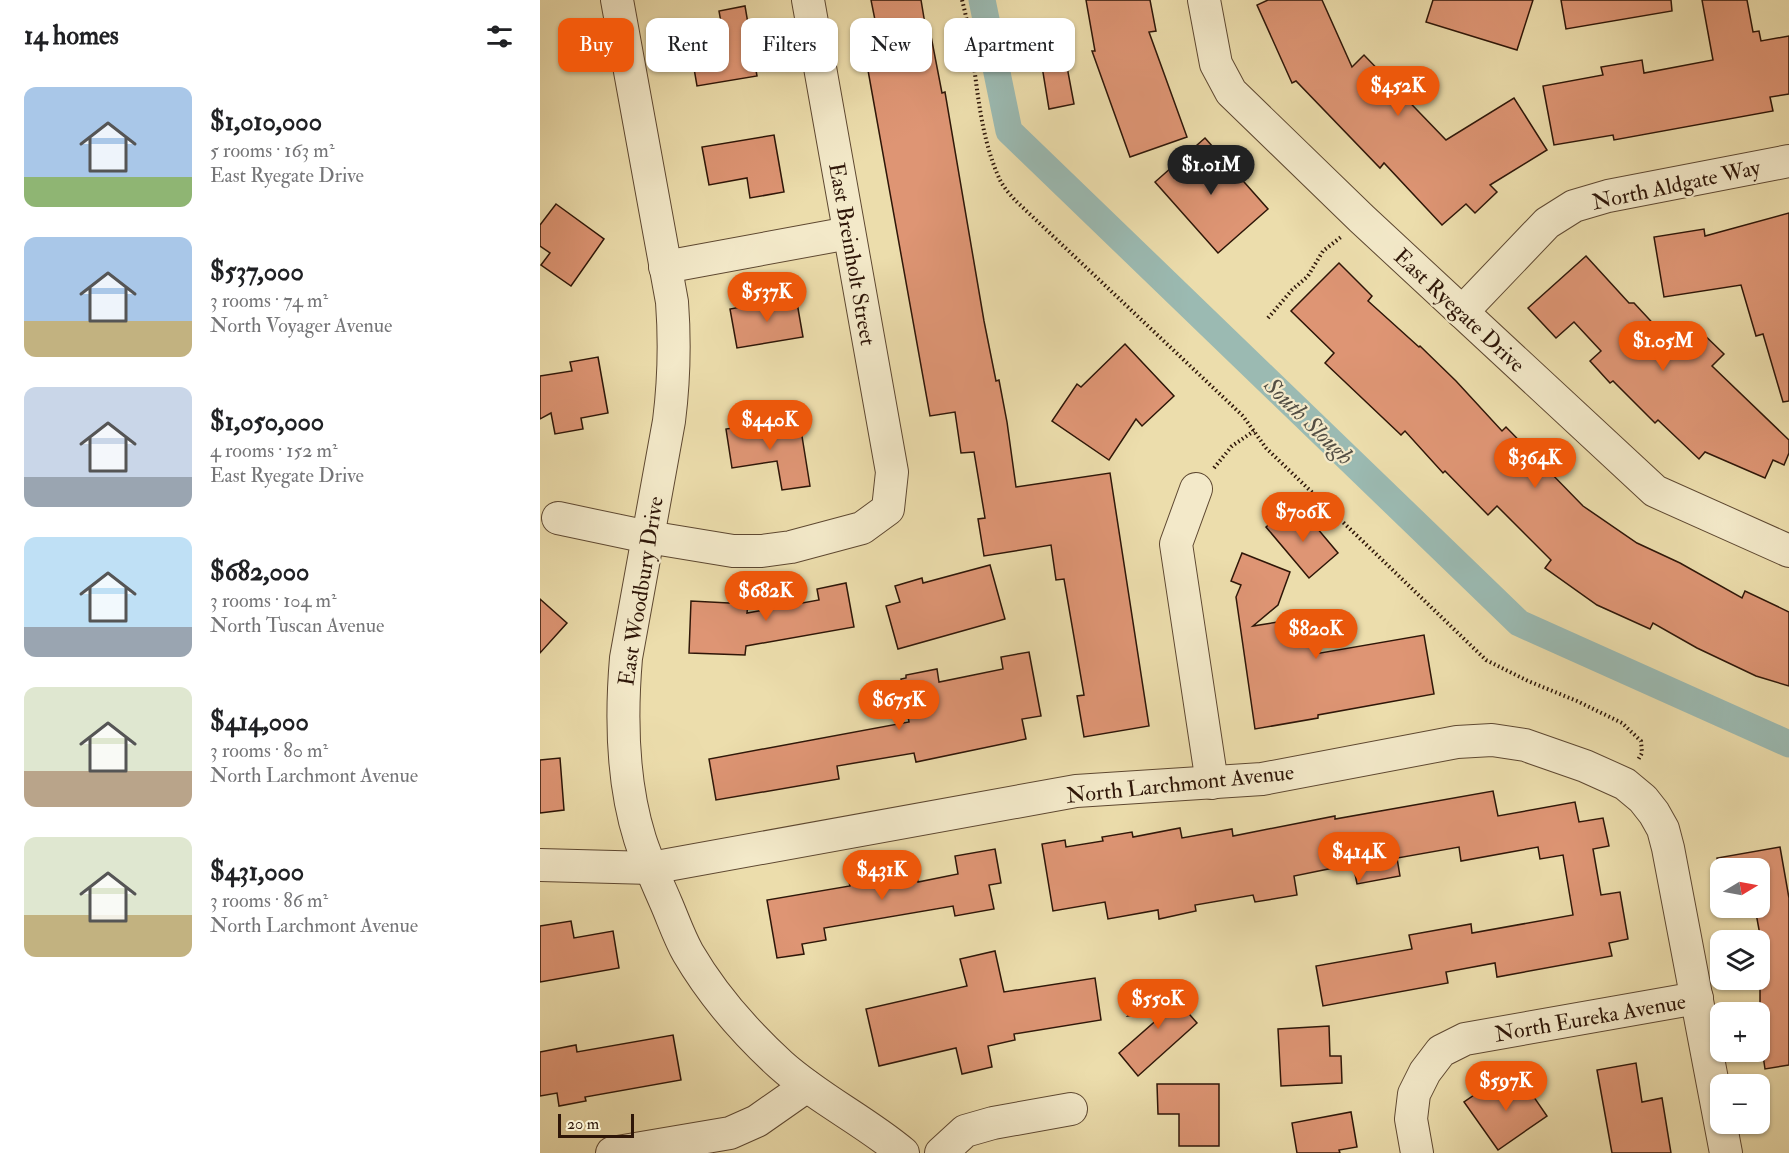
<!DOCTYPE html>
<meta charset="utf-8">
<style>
:root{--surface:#fff;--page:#f6f6f6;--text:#202124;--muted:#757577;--accent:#ea580c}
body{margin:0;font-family:"IM FELL Double Pica",serif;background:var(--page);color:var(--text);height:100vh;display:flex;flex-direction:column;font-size:22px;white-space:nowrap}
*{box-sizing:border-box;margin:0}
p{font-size:20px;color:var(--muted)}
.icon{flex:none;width:33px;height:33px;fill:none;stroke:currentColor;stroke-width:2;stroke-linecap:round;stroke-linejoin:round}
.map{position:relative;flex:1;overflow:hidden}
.sheet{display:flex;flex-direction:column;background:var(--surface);width:540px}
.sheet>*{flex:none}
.banner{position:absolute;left:18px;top:18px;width:570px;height:54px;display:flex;gap:12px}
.needle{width:39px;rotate:80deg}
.fabs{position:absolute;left:1170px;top:858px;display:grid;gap:12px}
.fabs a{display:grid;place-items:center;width:60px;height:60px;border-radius:12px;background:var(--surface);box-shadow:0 2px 4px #0004;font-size:30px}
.scale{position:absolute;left:18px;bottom:15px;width:76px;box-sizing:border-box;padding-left:6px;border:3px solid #2e1608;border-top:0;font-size:16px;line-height:21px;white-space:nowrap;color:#2e1608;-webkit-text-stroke:4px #f3e9c9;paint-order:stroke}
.price{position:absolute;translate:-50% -51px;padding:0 14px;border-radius:21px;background:var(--accent);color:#fff;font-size:20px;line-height:39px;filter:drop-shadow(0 2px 3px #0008)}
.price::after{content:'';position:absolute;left:50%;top:36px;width:18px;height:14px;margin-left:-9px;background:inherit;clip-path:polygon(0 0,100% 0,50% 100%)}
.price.selected{background:#222;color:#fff}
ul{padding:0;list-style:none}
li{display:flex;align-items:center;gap:18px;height:150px;padding:0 24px}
li span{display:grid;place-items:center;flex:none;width:168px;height:120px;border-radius:12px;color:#555}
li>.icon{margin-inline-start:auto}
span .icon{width:72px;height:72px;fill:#fffc;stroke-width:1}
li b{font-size:26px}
h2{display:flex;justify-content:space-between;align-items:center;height:72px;padding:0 24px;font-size:26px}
.pill{padding:0 21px;border-radius:12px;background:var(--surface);box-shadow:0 2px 4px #0004;font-size:21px;line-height:54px}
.pill.selected{background:var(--accent);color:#fff}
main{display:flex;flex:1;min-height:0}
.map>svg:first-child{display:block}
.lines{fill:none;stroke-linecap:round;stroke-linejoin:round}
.canal{stroke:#9bbab2;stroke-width:27}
.building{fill:#de9574;stroke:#2e1608;stroke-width:1.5}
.minor-casing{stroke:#5e4831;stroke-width:34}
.path{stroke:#2e1608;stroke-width:4;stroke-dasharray:1.5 3;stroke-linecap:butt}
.minor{stroke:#f3e9c9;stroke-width:32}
.labels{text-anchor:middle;stroke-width:4.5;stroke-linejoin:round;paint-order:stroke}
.street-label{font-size:22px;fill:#2e1608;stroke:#f3e9c9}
.water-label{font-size:24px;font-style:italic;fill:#544f44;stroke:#f3e9c9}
</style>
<main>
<section class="sheet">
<h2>14 homes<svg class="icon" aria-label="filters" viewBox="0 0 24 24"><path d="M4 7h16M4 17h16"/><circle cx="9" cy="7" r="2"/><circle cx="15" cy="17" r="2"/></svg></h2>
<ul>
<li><span style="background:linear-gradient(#a9c7e8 75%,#8fb573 0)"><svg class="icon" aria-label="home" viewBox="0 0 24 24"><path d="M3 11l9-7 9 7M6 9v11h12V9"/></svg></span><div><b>$1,010,000</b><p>5 rooms · 163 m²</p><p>East Ryegate Drive</p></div></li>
<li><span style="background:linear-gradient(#a9c7e8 70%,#c2b280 0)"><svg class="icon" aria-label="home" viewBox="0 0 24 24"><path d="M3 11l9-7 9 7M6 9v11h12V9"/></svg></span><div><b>$537,000</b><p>3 rooms · 74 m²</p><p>North Voyager Avenue</p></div></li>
<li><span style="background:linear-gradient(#c9d6e8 75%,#9aa5b1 0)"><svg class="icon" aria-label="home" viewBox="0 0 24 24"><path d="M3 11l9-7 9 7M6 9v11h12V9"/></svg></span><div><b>$1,050,000</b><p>4 rooms · 152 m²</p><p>East Ryegate Drive</p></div></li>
<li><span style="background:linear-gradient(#bfe0f5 75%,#9aa5b1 0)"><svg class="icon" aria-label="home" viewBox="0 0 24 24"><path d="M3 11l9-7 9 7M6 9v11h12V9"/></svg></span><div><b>$682,000</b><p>3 rooms · 104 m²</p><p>North Tuscan Avenue</p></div></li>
<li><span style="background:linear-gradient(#dfe7d0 70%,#b9a48a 0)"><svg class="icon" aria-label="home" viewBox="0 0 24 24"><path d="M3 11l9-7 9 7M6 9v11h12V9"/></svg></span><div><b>$414,000</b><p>3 rooms · 80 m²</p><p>North Larchmont Avenue</p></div></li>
<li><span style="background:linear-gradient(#dfe7d0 65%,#c2b280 0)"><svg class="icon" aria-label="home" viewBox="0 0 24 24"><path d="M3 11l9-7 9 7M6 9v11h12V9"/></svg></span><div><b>$431,000</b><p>3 rooms · 86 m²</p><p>North Larchmont Avenue</p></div></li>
</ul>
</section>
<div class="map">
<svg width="1249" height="1153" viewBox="0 0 1249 1153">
<rect width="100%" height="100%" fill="#ecddac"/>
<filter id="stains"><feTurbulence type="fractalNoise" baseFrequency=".00333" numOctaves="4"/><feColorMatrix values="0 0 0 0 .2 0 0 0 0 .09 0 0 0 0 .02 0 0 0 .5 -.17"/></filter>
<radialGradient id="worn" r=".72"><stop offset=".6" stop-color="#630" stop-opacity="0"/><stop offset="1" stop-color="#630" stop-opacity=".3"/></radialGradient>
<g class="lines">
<!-- canal -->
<path class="canal" d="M442 0 469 131 979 623 1249 744"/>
</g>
<!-- building -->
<g class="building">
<path d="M331 0H381L387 36H391L402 93 405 92 444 321 456 381 459 380 467 422 476 487 570 473 609 726 544 737 537 696 544 695 524 579 516 580 511 545 444 556 438 519 445 518 434 452 421 453 415 412 390 416 324 48 340 45Z"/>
<path d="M546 0H610L616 31 609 32 647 137 590 157 552 51H555Z"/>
<path d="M728 0H782L812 67 824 55 906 140 974 98 1007 150 950 185 957 192 935 213 926 204 902 225 844 163 840 168 756 81 752 83 717 5Z"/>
<path d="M893 0H993L977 50 886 22Z"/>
<path d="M1021 0H1131L1132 11 1026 29Z"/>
<path d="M1162 0H1207L1213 32 1219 31 1221 41 1249 36V94L1230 97 1233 111 1074 140 1073 135 1014 145 1003 86 1063 75 1061 67 1102 60 1104 73 1173 60Z"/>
<path d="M205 6 217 76 157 86 151 51 185 45 179 11Z"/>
<path d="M525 56 534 104 509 109 501 60Z"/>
<path d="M234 135 244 192 210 198 207 178 169 185 162 147Z"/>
<path d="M665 138 728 209 678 253 615 182Z"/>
<path d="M16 204 64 239 31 286 1 265 10 253 0 246V225Z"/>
<path d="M1249 213V401L1243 402 1223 334 1216 336 1201 285 1124 297 1114 237 1164 229 1165 236Z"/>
<path d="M1046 256 1089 303H1094L1134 346 1154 325 1184 354 1172 366 1249 440V453L1244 465 1233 460 1225 478 1165 452 1159 459 1118 420 1115 423 1073 381 1070 383 1050 361 1061 351 1034 322 1016 338 988 308Z"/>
<path d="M799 263 832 296 828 301 879 347 880 346 916 381 962 431 966 427 1043 506 1097 543 1140 563 1202 598 1205 591 1249 612V686L1216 676 1157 648 1113 623 1110 629 1057 605 1005 568 1011 560 957 506 948 515 905 471 903 473 865 431 861 435 785 363 794 353 751 311Z"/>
<path d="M256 297 263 337 197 348 190 309Z"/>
<path d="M585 344 634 396 602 426 596 419 569 460 512 421 537 384 541 387Z"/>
<path d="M58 357 68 413 41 418 43 429 15 434 11 413 0 419V376L32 371 30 362Z"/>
<path d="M238 420 240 433 261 430 270 486 242 490 237 461 192 468 186 429Z"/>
<path d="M742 513 753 526 766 515 798 553 769 578 726 527Z"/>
<path d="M702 553 750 572 738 605 713 626 768 617 775 654 884 635 894 694 778 715V718L715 729 696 597 701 585 691 581Z"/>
<path d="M450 565 465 619 358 649 346 606 360 602 355 586 382 578 383 583Z"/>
<path d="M306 583 314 627 206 646 205 655 149 653 151 601 208 604 207 613 279 600 277 589Z"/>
<path d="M0 599 27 623 0 653Z"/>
<path d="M489 652 501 716 482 719 486 739 376 762 374 753 297 766 299 779 176 800 169 759 369 722 361 679 366 678V675L397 669 399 682 463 669 461 657Z"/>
<path d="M20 758 24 810 0 813V760Z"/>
<path d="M953 791 958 816 1035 802 1039 822 1063 818 1069 846 1053 849 1061 895 1080 892 1088 939 1069 943 1072 956 957 977 955 963 906 972 908 983 783 1006 776 966 872 949 869 935 931 924 932 933 1033 915 1023 855 1000 859 998 847 921 861 919 847 857 858 860 876 817 884 813 864 754 876 757 895 715 902 713 895 655 905 656 911 619 919 618 910 568 919 565 902 513 911 502 844 525 840 526 847 563 841 562 837 592 832 593 837 640 828 642 838 692 829 693 836 795 816V819Z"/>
<path d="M1240 847 1249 898V1065L1225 1069 1220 1035V951H1223L1215 908H1220V868H1178L1177 858Z"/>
<path d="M455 849 461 883 449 885 454 909 415 916 413 906 284 928 286 940 262 944 264 954 237 958 227 900 310 886 309 882 376 870 378 882 418 874 415 856Z"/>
<path d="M31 921 34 938 73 931 79 968 0 982V926Z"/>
<path d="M455 951 464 992 555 978 561 1020 474 1034 475 1040 448 1046 452 1067 422 1074 416 1048 339 1066 326 1009 427 986 420 959Z"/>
<path d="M623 984 657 1023 598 1076 579 1053 628 1010 588 1016Z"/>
<path d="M789 1026 790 1056H801L802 1083 741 1086 738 1029Z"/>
<path d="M133 1035 141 1080 45 1097 46 1101 19 1106 17 1093 0 1096V1052L36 1045 37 1052Z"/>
<path d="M1096 1063 1102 1102 1122 1098 1131 1153H1072L1057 1070Z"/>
<path d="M980 1077 1007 1116 958 1150 924 1102 946 1087 952 1096Z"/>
<path d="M617 1084H679V1146H639V1114H618Z"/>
<path d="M811 1112 817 1147 799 1150 800 1153H757L752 1123Z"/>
</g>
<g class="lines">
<!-- minor casing -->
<g class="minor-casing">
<g id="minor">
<path d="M77 0 132 302C135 342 134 381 129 421L86 658C81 717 82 782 100 839 107 861 117 882 126 903 133 919 139 937 148 953 172 994 206 1033 241 1065 279 1099 325 1121 363 1153"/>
<path d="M664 0 676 64 691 92 822 219 1115 491 1249 551"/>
<path d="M125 267 309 233"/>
<path d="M922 312 1007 223 1034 206 1068 196 1249 161"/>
<path d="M656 489 636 544 672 783"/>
<path d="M18 518 108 537 193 551H222L251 547 322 528 348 509 352 472 268 0"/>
<path d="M0 865 111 868 536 791 722 779 917 742 952 740 985 745 1045 766 1085 784 1103 799 1114 813 1123 829 1128 848 1186 1153"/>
<path d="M72 1153 190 1133 217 1121 267 1086"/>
<path d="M401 1153 425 1131 453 1123 531 1109"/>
<path d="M877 1153 871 1119 874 1094 885 1072 901 1051 925 1039 1157 998"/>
</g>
</g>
<!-- path -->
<g class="path">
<path d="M422 0C438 59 434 124 460 180 464 188 471 196 477 202L703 416 726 448 946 660 988 681 1037 701 1082 723 1101 741 1102 753 1098 760"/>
<path d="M728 318 752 290 768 276 783 251 801 237"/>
<path d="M674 468 692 446 714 431"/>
</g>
<!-- minor -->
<use href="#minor" class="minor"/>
</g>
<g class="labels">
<!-- street labels -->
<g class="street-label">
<text transform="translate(1136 184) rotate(-12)" y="8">North Aldgate Way</text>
<text transform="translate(313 254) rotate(80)" y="8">East Breinholt Street</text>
<text transform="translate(920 310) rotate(43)" y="8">East Ryegate Drive</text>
<text transform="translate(100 591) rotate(-81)" y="8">East Woodbury Drive</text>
<text transform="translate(640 783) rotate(-6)" y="8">North Larchmont Avenue</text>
<text transform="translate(1050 1017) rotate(-10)" y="8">North Eureka Avenue</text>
</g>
<!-- water labels -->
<g class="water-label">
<text transform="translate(769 421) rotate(44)" y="8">South Slough</text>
</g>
</g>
<rect width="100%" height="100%" filter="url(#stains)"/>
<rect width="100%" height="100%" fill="url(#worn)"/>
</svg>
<div class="fabs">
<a><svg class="needle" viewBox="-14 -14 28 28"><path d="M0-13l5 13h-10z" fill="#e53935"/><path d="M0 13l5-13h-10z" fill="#757577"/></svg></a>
<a><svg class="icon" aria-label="layers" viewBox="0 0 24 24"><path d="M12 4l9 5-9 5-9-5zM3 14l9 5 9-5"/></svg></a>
<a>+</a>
<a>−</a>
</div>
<div class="scale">20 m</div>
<b class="price" style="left:858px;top:117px">$452K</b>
<b class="price selected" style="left:671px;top:196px">$1.01M</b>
<b class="price" style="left:227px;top:323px">$537K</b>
<b class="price" style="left:1123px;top:372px">$1.05M</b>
<b class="price" style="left:230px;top:451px">$440K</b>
<b class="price" style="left:995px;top:489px">$364K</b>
<b class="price" style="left:763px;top:543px">$706K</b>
<b class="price" style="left:226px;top:622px">$682K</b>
<b class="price" style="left:776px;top:660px">$820K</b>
<b class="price" style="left:359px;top:731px">$675K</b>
<b class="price" style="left:819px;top:883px">$414K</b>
<b class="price" style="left:342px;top:901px">$431K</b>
<b class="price" style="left:618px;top:1030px">$550K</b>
<b class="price" style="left:966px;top:1112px">$597K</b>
<div class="banner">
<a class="pill selected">Buy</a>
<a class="pill">Rent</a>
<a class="pill">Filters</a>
<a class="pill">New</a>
<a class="pill">Apartment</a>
</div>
</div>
</main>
